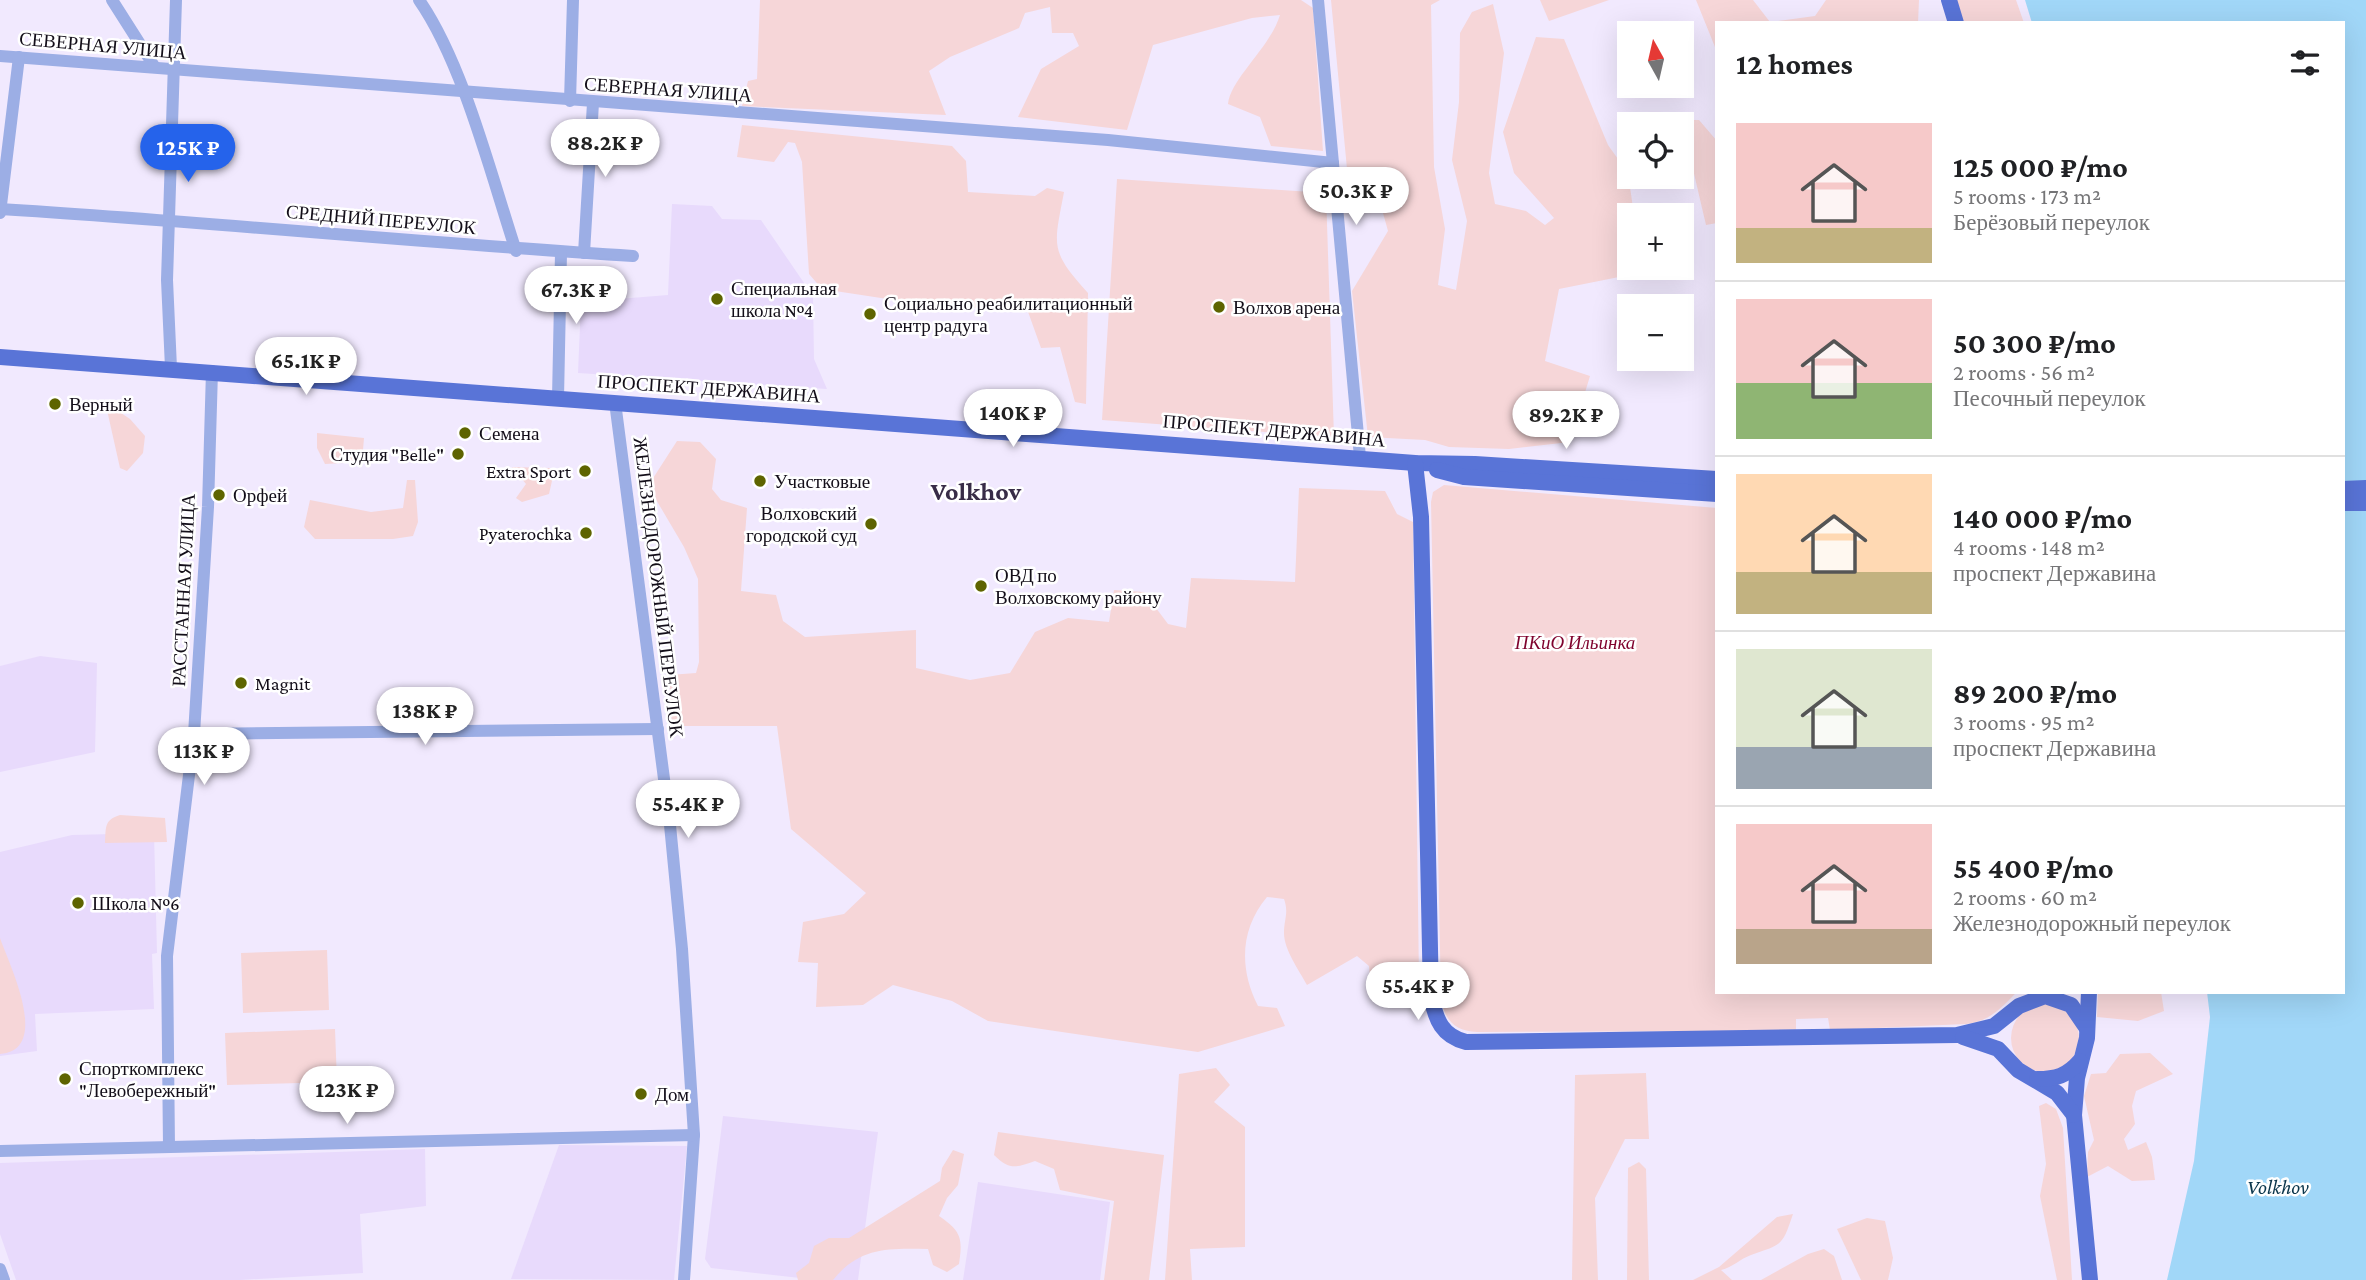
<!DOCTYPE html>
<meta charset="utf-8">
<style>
:root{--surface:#fff;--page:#f2f2f2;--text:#202124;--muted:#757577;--line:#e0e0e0;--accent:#2563eb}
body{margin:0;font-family:"Crimson Pro",serif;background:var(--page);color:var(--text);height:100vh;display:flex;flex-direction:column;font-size:26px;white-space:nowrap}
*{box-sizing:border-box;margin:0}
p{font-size:23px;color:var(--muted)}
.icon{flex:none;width:38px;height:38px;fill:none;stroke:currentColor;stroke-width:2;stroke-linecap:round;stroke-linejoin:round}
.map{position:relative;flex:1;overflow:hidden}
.panel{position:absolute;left:1715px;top:21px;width:630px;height:973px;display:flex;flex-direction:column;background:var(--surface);border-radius:0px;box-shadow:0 7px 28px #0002}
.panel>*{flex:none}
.needle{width:46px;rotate:352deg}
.buttons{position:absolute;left:1617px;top:21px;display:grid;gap:14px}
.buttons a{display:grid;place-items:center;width:77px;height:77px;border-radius:0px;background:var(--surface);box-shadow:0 7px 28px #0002;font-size:35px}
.price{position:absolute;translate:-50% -60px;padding:0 16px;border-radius:24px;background:#fff;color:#222;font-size:23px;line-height:46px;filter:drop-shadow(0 2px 4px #0008)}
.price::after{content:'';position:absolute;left:50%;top:42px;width:21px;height:16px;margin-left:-10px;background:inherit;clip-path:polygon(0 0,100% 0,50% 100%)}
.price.on{background:var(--accent);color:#fff}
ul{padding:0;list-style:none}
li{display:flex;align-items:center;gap:21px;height:175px;padding:0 21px}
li+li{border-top:2px solid var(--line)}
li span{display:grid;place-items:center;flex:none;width:196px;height:140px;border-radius:0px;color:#555}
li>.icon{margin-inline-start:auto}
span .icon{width:84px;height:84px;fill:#fffc;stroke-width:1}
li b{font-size:30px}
h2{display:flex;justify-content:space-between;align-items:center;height:84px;padding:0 21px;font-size:30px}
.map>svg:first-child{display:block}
.built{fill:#e8dafc}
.green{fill:#f6d6d8}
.water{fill:#a1d7f8}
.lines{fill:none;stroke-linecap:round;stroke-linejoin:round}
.minor{stroke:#9caee5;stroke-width:12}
.major{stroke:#5974d7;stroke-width:16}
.poi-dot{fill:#5e6400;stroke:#fff;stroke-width:2.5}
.labels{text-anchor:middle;stroke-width:5;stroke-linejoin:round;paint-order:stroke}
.street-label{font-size:19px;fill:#130e19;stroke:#fff}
.poi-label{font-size:19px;fill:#130e19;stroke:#fff;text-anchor:start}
.park-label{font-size:19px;font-style:italic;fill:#7f022d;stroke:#fff}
.water-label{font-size:21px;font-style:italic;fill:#0b364c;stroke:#fff}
.district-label{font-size:26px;font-weight:bold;fill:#382c47;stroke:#fff}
</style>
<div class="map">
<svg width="2366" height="1280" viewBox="0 0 2366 1280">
<rect width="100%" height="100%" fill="#f1e9fe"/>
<!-- built -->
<g class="built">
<path d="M672 204 712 206 722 219 761 220 813 296 814 359 827 389 578 373 581 302 668 295Z"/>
<path d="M40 656 97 663 95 752 0 772V666Z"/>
<path d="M154 833 157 953 152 954 154 1009 35 1014 37 1051 0 1056V852L72 835Z"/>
<path d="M723 1116 878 1132 858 1280H818L711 1268 705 1259Z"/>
<path d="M559 1145 687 1146 674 1280 511 1279Z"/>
<path d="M425 1149 426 1206 360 1214 363 1273 240 1280H16L0 1234V1163Z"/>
<path d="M978 1182 1110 1202 1100 1280H963Z"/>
</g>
<!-- green -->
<g class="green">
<path d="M760 0H1301L1313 8 1323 151 1271 146 1260 117 1228 104C1231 78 1270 48 1280 15L1252 18 1153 45 1127 130 1018 117 1041 69 1079 46 1073 33H1052L1050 7 1025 13 1019 28 950 57 929 71 946 115 742 106 748 81 757 79Z"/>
<path d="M1331 0H1440L1431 5 1434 167 1445 229 1438 285 1456 290 1467 221 1452 160 1459 102 1460 33 1472 12 1493 4 1504 53 1489 173 1495 204 1526 211 1545 225 1554 218 1514 173 1503 132 1536 37 1564 39 1608 145 1628 173 1634 215H1629V268H1638L1639 273 1559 289 1545 361 1590 376 1570 442 1509 449 1449 447 1425 440 1368 437 1352 291 1388 231 1373 177 1347 169Z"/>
<path d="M1540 0H1609L1549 21Z"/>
<path d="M1696 0H1753L1770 22 1815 16 1826 0H1919L1918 23H1717V52Z"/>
<path d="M1956 0H2016L2024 23H1963Z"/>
<path d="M1675 120H1699L1717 141V223L1706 225 1692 165 1686 153H1682V124H1671Z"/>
<path d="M742 125 952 146 966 161 968 192 1035 196 1047 188 1064 192C1054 246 1049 250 1088 293L1086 404 1075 402 1060 347 1041 348 1027 309 940 307 822 289 809 274 802 162 795 143 788 142 774 162 737 157Z"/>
<path d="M1117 179 1326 193 1334 437 1102 420Z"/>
<path d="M112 407 130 419 145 436 143 453 127 471 120 468 107 410Z"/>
<path d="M317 433 364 438 362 462 325 464 317 448Z"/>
<path d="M677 441 700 442 716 459 712 489 721 500 747 508 741 591 776 595 783 621 805 637 916 630V668L970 680 1010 673 1035 632 1068 618 1109 622 1114 590 1144 592 1168 624 1186 628 1191 578 1295 582 1299 488 1385 491 1397 514 1413 522 1419 981 1371 990 1369 966 1357 956 1307 985C1299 970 1284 950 1284 933 1284 919 1289 913 1284 899L1267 897C1240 929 1239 969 1258 1006L1277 1008 1285 1026 1198 1052 988 1021 952 1001 893 985 863 1005 816 1007 818 963 798 962 803 922 844 914 866 893 791 829 777 726H672L669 675 696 673 699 662 698 579 684 547 648 486Z"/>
<path d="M512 467 550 468 554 472 549 494 522 502 516 498 526 484Z"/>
<path d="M407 480H415L418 522 413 536 393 539H315L304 527 310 500 371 512 403 508Z"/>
<path d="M1444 485 1717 508V992H2017C2000 1009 1990 1021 1966 1024L1830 1030 1828 1018 1796 1019V1031L1477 1032C1454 1031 1445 1020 1441 999L1431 502 1433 492Z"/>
<path d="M120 815 165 818 167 842 105 843C106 827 104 820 120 815Z"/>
<path d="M0 938C9 964 52 1050 0 1054Z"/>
<path d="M327 950 329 1010 243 1013 241 953Z"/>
<path d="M2098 992H2161L2164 1011 2138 1021 2097 1017Z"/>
<circle cx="2045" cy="1038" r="34"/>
<path d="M335 1029 337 1082 227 1085 225 1033Z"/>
<path d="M2150 1053 2173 1074 2136 1091 2132 1106 2135 1124 2124 1139 2128 1150 2146 1142 2152 1157 2155 1180 2132 1181 2108 1166 2087 1177 2088 1152 2094 1140 2084 1096 2091 1074 2106 1073 2120 1054Z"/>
<path d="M1216 1068 1230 1085 1214 1102 1245 1127V1247L1190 1249 1192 1280H1165L1179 1074Z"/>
<path d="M1646 1073 1649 1139H1625L1595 1198 1598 1280H1572L1575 1075Z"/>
<path d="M2046 1103 2056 1109 2063 1128 2072 1280H2057L2040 1196 2046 1164 2039 1106Z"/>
<path d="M998 1132 1164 1155 1149 1280H1104L1114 1201 1060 1190 1054 1169 1035 1161C1016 1168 1009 1170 994 1155Z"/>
<path d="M953 1150 964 1154 958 1185 947 1198 939 1216C961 1231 963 1238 959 1264L947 1272 933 1265 928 1249C889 1248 859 1247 833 1280H798L796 1273 809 1263 814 1246 829 1238H849L940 1181 942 1168Z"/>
<path d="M1639 1162 1646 1169 1649 1280H1627L1628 1168Z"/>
<path d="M1793 1214C1782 1247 1782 1244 1751 1255 1740 1259 1733 1267 1721 1270L1732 1280H1693L1719 1267 1777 1217Z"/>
<path d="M1867 1218 1885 1221 1893 1258 1888 1280H1861L1837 1229Z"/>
<path d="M1824 1249 1834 1256 1842 1280H1761L1808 1254Z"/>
</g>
<!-- water -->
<path class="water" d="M2025 0H2366V1280H2167L2194 1161 2210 1017 2207 992H2343V23H2032Z"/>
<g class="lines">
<!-- minor -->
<g class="minor">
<path d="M112 0 154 66"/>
<path d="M419 0C463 63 491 175 516 251"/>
<path d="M1318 0 1360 457"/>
<path d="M0 56 1108 140 1333 163"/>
<path d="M570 101 573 0"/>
<path d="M0 209C211 222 422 243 633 256"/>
<path d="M0 213 19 57"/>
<path d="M584 253 593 103"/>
<path d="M171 368 167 280 176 0"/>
<path d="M558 398 561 253"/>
<path d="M615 402 670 825 682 949 694 1135 684 1280"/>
<path d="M194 734 658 729"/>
<path d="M169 1147 167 956 194 734 208 507 212 371"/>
<path d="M0 1151 694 1135"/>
<path d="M0 1269 4 1280"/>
</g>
<!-- major -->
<g class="major">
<path d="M1949 0 1956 23"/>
<path d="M0 357 1415 463 1475 464 1717 479"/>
<path d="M1415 463 1421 517 1431 997C1436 1020 1442 1036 1466 1042L1957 1035 1994 1026 2019 1006 2045 996 2071 1005 2086 1027"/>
<path d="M1437 470 1464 477 1717 494"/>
<path d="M2343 489 2366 488"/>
<path d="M2343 503H2366"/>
<path d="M2089 992 2087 1038 2077 1078 2074 1115 2090 1280"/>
<path d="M1963 1037 1998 1049 2018 1070 2057 1093 2074 1115"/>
<path d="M2037 1079C2056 1079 2067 1076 2080 1061"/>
</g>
</g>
<!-- markers -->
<g class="poi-dot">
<circle cx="717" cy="299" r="7"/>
<circle cx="1219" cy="307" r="7"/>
<circle cx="870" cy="314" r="7"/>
<circle cx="55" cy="404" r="7"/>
<circle cx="465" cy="433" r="7"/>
<circle cx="458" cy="454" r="7"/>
<circle cx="585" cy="471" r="7"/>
<circle cx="760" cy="481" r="7"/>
<circle cx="219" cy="495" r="7"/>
<circle cx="871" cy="524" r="7"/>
<circle cx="586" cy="533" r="7"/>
<circle cx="981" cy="586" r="7"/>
<circle cx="241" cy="683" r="7"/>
<circle cx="78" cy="903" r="7"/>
<circle cx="65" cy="1079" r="7"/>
<circle cx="641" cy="1094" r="7"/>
</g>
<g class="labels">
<!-- street labels -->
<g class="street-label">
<text transform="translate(103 45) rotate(5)" y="7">СЕВЕРНАЯ УЛИЦА</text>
<text transform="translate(668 89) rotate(4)" y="7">СЕВЕРНАЯ УЛИЦА</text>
<text transform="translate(381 219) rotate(5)" y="7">СРЕДНИЙ ПЕРЕУЛОК</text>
<text transform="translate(709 388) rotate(4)" y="7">ПРОСПЕКТ ДЕРЖАВИНА</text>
<text transform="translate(1274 430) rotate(5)" y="7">ПРОСПЕКТ ДЕРЖАВИНА</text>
<text transform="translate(659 587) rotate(83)" y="7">ЖЕЛЕЗНОДОРОЖНЫЙ ПЕРЕУЛОК</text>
<text transform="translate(183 590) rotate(-87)" y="7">РАССТАННАЯ УЛИЦА</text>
</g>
<!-- poi labels -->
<g class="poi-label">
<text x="731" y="295">Специальная<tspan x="731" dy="22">школа №4</tspan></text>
<text x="884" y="310">Социально реабилитационный<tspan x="884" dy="22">центр радуга</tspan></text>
<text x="1233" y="314">Волхов арена</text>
<text x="69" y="411">Верный</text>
<text x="479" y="440">Семена</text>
<text x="444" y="461" text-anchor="end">Студия "Belle"</text>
<text x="571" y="478" text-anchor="end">Extra Sport</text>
<text x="774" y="488">Участковые</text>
<text x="233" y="502">Орфей</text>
<text x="857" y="520" text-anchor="end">Волховский<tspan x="857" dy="22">городской суд</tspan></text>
<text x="572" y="540" text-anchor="end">Pyaterochka</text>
<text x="995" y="582">ОВД по<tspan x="995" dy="22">Волховскому району</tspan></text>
<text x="255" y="690">Magnit</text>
<text x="92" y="910">Школа №6</text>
<text x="79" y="1075">Спорткомплекс<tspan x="79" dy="22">"Левобережный"</tspan></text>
<text x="655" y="1101">Дом</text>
</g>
<!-- park labels -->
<g class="park-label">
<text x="1575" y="649">ПКиО Ильинка</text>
</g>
<!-- water labels -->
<g class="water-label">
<text x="2278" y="1194">Volkhov</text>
</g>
<!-- district labels -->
<g class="district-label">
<text x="976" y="500">Volkhov</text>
</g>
</g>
</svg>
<div class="buttons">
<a><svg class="needle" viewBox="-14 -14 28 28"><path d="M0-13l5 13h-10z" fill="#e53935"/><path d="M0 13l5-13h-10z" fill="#757577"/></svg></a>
<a><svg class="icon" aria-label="locate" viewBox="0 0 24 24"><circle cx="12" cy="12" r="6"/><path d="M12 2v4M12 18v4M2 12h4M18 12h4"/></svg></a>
<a>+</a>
<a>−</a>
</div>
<b class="price" style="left:605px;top:179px">88.2K ₽</b>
<b class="price on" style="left:188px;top:184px">125K ₽</b>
<b class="price" style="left:1356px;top:227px">50.3K ₽</b>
<b class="price" style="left:576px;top:326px">67.3K ₽</b>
<b class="price" style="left:306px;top:397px">65.1K ₽</b>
<b class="price" style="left:1013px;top:449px">140K ₽</b>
<b class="price" style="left:1566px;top:451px">89.2K ₽</b>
<b class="price" style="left:425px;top:747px">138K ₽</b>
<b class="price" style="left:204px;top:787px">113K ₽</b>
<b class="price" style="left:688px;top:840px">55.4K ₽</b>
<b class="price" style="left:1418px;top:1022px">55.4K ₽</b>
<b class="price" style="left:347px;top:1126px">123K ₽</b>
<section class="panel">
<h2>12 homes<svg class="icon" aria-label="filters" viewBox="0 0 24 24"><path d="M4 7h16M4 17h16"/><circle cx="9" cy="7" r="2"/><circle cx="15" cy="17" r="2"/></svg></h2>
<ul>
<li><span style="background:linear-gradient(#f6c9c9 75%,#c2b280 0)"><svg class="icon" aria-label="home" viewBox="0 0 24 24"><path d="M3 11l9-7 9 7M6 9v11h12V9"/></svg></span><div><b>125 000 ₽/mo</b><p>5 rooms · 173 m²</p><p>Берёзовый переулок</p></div></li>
<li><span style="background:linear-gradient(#f6c9c9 60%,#8fb573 0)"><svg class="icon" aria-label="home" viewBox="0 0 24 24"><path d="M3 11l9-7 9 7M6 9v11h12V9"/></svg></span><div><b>50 300 ₽/mo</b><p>2 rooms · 56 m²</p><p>Песочный переулок</p></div></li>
<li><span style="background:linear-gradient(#ffd9b3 70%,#c2b280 0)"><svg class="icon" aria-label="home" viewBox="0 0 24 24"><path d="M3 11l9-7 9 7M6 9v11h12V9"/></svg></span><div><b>140 000 ₽/mo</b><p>4 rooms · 148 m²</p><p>проспект Державина</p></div></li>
<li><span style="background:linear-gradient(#dfe7d0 70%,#9aa5b1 0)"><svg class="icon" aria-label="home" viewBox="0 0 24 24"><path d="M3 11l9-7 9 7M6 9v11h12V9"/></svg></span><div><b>89 200 ₽/mo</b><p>3 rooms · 95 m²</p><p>проспект Державина</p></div></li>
<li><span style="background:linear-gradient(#f6c9c9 75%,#b9a48a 0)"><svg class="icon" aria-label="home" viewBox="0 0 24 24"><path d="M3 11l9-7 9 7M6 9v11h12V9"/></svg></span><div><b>55 400 ₽/mo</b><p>2 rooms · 60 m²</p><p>Железнодорожный переулок</p></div></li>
</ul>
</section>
</div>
